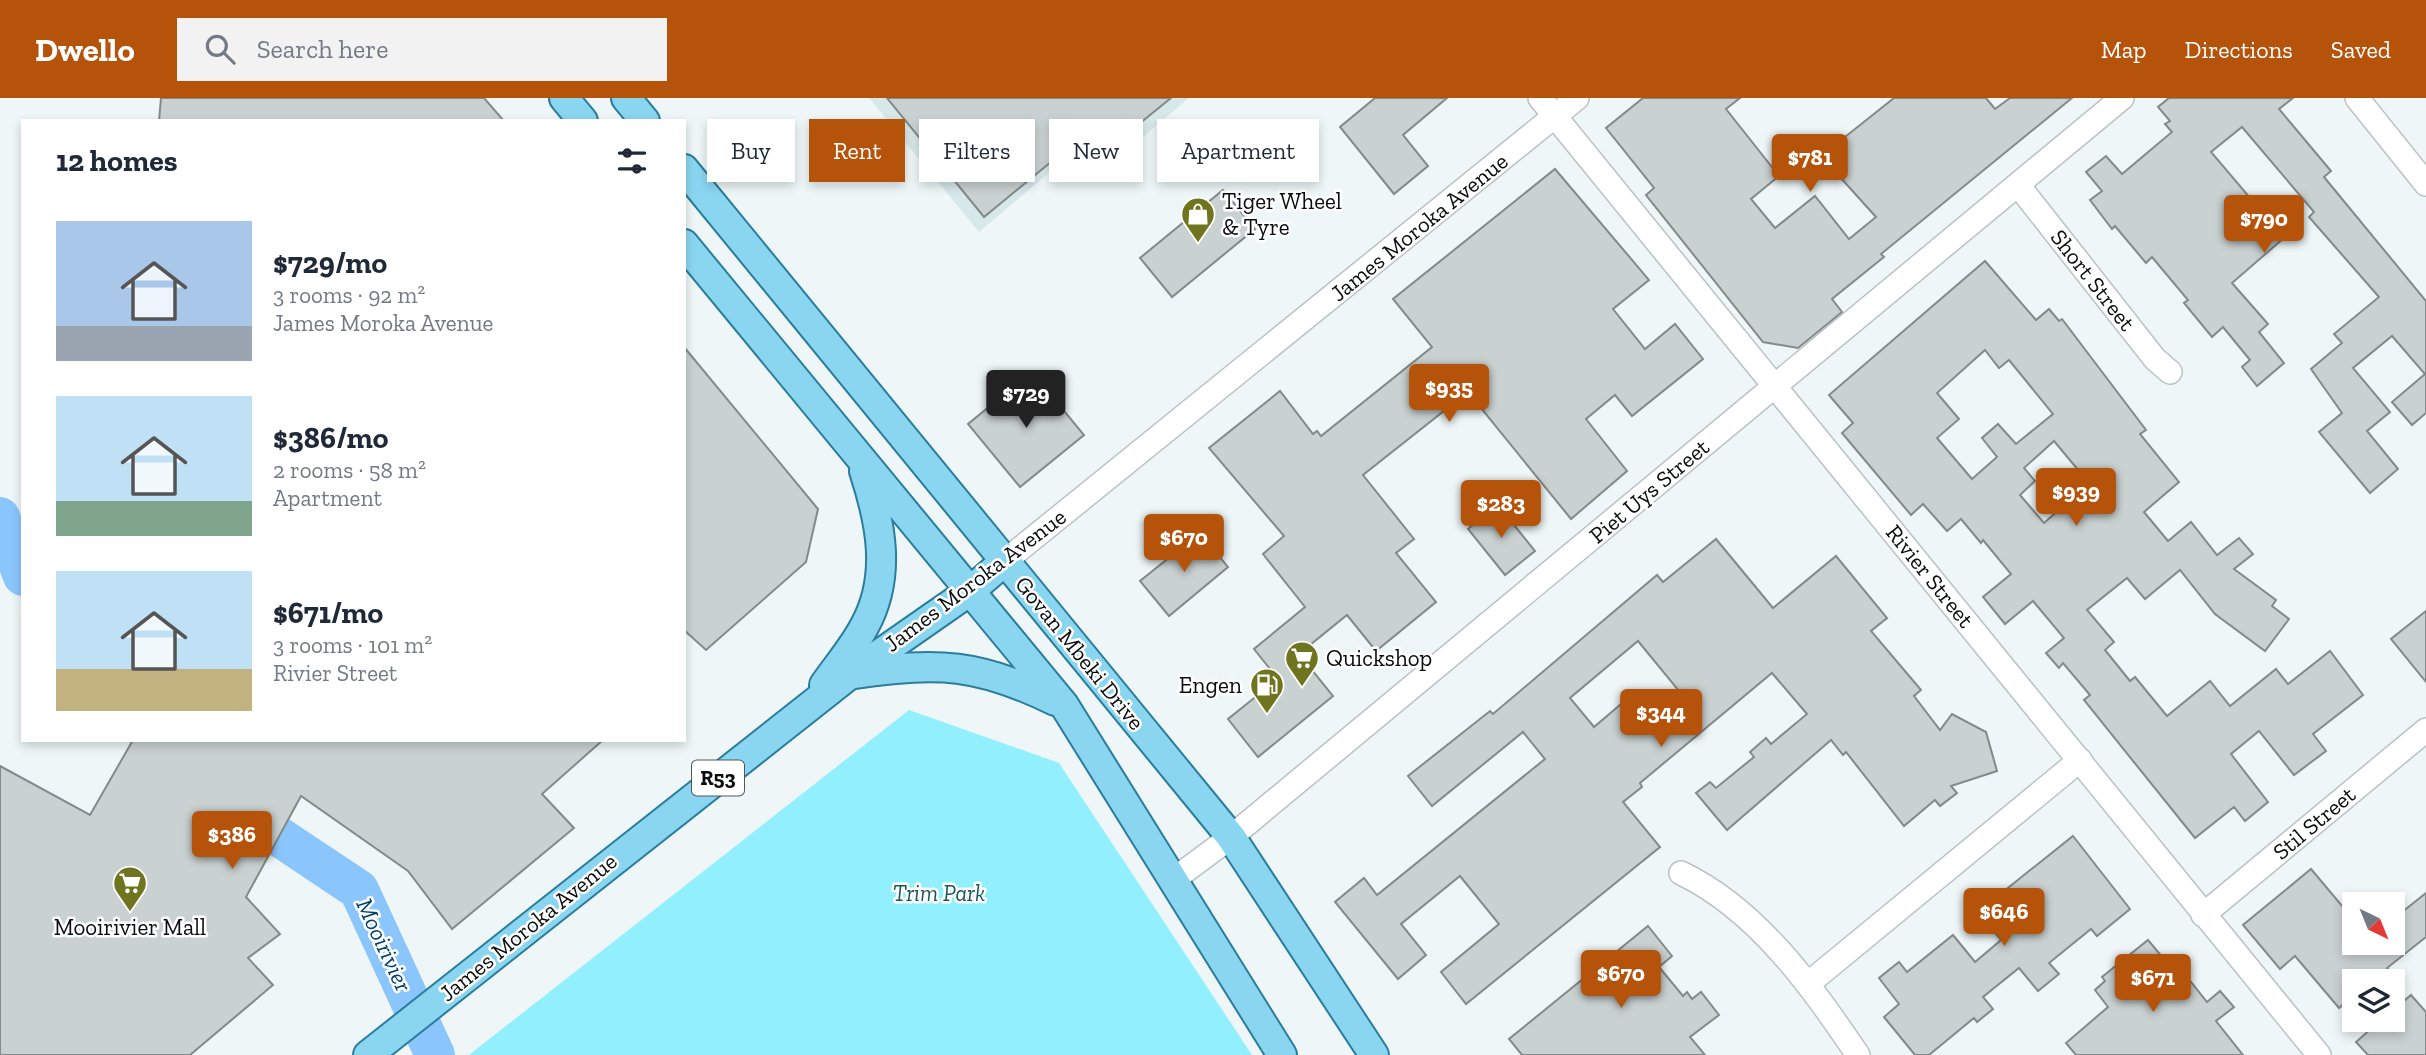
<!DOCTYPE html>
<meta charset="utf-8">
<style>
:root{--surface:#fff;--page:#f2f2f3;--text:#1f2937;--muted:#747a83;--accent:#b45309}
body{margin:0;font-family:"Zilla Slab",serif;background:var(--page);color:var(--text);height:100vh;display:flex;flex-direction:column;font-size:26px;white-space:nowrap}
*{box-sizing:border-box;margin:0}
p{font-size:23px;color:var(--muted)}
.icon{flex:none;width:38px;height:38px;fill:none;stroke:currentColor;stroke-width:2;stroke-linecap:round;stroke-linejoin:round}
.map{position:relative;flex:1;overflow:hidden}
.details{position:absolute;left:21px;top:21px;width:665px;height:623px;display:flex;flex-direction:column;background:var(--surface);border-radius:0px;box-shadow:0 4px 10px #0003}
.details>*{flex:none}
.hud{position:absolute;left:707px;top:21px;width:665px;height:63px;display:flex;gap:14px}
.needle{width:46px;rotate:137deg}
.buttons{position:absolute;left:2342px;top:794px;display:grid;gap:14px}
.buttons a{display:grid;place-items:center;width:63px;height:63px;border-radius:0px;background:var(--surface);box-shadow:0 4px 10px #0003;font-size:35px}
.price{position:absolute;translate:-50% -60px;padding:0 16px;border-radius:7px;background:var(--accent);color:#fff;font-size:23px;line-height:46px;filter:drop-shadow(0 2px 4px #0008)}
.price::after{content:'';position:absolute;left:50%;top:42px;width:21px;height:16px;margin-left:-10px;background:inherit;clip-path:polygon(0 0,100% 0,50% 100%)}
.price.active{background:#222;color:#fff}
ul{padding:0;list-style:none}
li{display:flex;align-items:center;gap:21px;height:175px;padding:0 35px}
li span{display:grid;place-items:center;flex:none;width:196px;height:140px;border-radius:0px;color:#555}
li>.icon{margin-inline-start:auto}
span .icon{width:84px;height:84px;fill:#fffc;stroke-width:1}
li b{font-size:30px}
h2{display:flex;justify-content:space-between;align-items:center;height:84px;padding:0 35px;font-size:30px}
.chip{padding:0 24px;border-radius:0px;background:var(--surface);box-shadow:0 4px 10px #0003;font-size:24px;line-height:63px}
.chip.active{background:var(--accent);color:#fff}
header{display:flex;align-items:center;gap:42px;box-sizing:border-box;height:98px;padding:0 35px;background:var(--accent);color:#fff}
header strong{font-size:33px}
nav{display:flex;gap:38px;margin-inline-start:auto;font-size:24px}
.search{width:490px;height:63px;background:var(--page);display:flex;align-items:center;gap:18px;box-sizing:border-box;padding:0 24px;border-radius:0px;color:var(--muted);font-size:26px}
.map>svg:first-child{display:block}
.built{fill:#d7e8eb}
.green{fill:#91effe}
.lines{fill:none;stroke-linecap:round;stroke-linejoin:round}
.river{stroke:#8ac6fc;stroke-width:40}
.building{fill:#cad2d1;stroke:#838a89;stroke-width:2;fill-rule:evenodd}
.minor-casing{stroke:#bbc2c4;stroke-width:26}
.major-casing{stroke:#2a7d9b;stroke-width:32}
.minor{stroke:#fff;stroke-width:23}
.major{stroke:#8ad6f1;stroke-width:28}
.labels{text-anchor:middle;stroke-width:5;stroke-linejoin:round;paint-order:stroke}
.shield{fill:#fff;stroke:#545656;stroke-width:2}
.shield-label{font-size:21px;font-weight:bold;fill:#0a0d0d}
.poi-label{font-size:23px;fill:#0a0d0d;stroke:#fff;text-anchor:start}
.street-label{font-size:23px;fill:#0a0d0d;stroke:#fff}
.park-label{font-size:23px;font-style:italic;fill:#19555e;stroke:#fff}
.water-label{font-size:24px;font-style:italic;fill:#05436d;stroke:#fff}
</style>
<header>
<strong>Dwello</strong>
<div class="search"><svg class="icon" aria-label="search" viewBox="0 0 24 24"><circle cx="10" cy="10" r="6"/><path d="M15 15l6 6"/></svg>Search here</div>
<nav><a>Map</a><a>Directions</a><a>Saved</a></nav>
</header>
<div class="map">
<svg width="2426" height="957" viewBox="0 0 2426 957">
<rect width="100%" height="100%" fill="#eef6f7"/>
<!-- built -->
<path class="built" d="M869 0H1189L1105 71 1083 46 979 134Z"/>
<!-- green -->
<path class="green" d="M909 612 1059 665 1252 957H469Z"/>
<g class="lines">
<!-- river -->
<g class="river">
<path d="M0 419 23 478"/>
<path d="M233 708 359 792 435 957"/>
</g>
</g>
<!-- building -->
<g class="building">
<path d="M161 0H484L504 23H159Z"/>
<path d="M887 0H1171L1102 56 1085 36 984 119Z"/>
<path d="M1375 0H1447L1403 37 1428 68 1394 96 1340 29Z"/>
<path d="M1643 0H1740L1726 11 1779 78 1751 101 1775 130 1815 98 1849 141 1876 119 1821 58 1894 0H1986L1995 11 2010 0H2072L1881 156 1884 159 1832 201 1842 214 1798 250 1763 244 1646 97 1654 90 1606 30Z"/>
<path d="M2169 0H2293L2279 11 2331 73 2324 79 2426 203V315L2412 327 2392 304 2425 276 2392 238 2353 270 2390 314 2367 333 2398 371 2370 395 2319 334 2342 315 2311 271 2342 245 2334 236 2379 199 2309 119 2314 114 2242 29 2211 54 2284 140 2232 185 2268 226 2259 234 2284 265 2257 288 2242 269 2250 262 2223 229 2212 239 2184 205 2188 202 2152 159 2146 165 2115 128 2112 131 2090 102 2102 93 2086 74 2106 58 2122 76 2172 34 2165 26 2170 23 2158 9Z"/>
<path d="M1555 71 1649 182 1613 211 1645 251 1675 226 1703 261 1632 318 1615 297 1586 321 1627 373 1571 421 1468 294 1363 377 1414 441 1396 455 1436 504 1376 553 1347 517 1299 556 1333 598 1258 659 1228 621 1278 581 1254 551 1305 509 1263 456 1284 438 1209 350 1280 293 1313 336 1317 333 1321 338 1432 249 1393 201Z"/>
<path d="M1223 92 1255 131 1172 199 1140 160Z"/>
<path d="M1985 163 2036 222 2049 211 2059 223 2062 221 2146 332 2140 336 2179 384 2144 414 2168 443 2191 424 2217 457 2239 440 2253 456 2234 471 2276 502 2272 508 2289 521 2265 553 2215 516 2180 472 2145 501 2127 480 2087 512 2114 544 2105 552 2130 583 2135 579 2167 618 2210 583 2230 608 2276 571 2288 586 2330 553 2363 597 2313 636 2326 653 2294 677 2259 633 2231 656 2268 704 2245 723 2234 709 2195 740 2084 602 2090 597 2063 565 2059 570 2046 555 2064 540 2033 503 2005 526 1983 499 2011 476 1983 442 1981 445 1961 421 1947 433 1923 406 1911 417 1842 335 1853 325 1829 297ZM1985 252 1999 270 2009 262 2053 316 2016 346 1998 326 1982 340 1997 359 1972 381 1937 340 1959 321 1937 295ZM2054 343 2089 385 2044 425 2020 397 2035 383 2024 370Z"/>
<path d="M684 249 818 411 806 464 706 552 684 532Z"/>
<path d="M1032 274 1084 337 1020 389 968 326Z"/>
<path d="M1498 407 1535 453 1505 477 1468 431Z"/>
<path d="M1200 435 1228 469 1169 518 1140 483Z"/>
<path d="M1716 441 1773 510 1836 458 1887 520 1871 533 1921 592 1914 598 1940 632 1952 616 1986 634 1997 673 1951 688 1957 695 1940 708 1935 702 1904 728 1846 654 1843 657 1831 642 1727 732 1696 695 1710 684 1716 690 1754 659 1750 654 1766 640 1771 646 1807 616 1772 575 1640 685 1642 689 1623 704 1660 749 1466 906 1441 874 1499 826 1460 778 1401 826 1426 857 1398 881 1335 804 1364 780 1377 797 1545 661 1523 634 1432 708 1408 678 1490 613 1493 616 1657 477 1663 484ZM1638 543 1684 599 1656 622 1634 595 1594 629 1570 600Z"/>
<path d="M2426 513V584L2391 541Z"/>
<path d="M133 642H603L542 696 574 730 452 831 408 773 301 698 246 799 280 836 248 860 273 887 190 957H0V668L90 717Z"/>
<path d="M2073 738 2130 811 2097 838 2091 831 2049 865 2059 876 2038 893 2019 870 1983 899 1993 911 1977 924 1974 920 1929 957H1915L1884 919 1899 906 1879 880 1899 864 1907 874 1953 837 1975 864 2001 842 1980 816 2001 799 1999 797Z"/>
<path d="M2311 771 2354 822V845H2392V822L2426 795V839L2387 870 2400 884H2354V897L2339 910 2295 858 2280 871 2243 827Z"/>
<path d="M1648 828 1672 858 1659 869 1683 898 1687 894 1692 901 1701 894 1719 917 1690 939 1705 957H1522L1509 941Z"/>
<path d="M2148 842 2164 861 2159 865 2181 892 2191 884 2207 904 2220 893 2234 909 2216 923 2243 957H2076L2066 945 2108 909 2095 892 2105 883 2102 879Z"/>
<path d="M2411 897 2426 914V957H2368L2356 944 2381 922H2392V913Z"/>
</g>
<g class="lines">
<!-- minor casing -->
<g class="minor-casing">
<g id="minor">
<path d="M1540 0 2319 957"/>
<path d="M2357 0 2426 86"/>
<path d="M2018 87 2155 261 2170 274"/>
<path d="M1005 463 1577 0"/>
<path d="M1681 775C1758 812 1811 888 1858 957"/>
<path d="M1173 782 1231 739 2122 0"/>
<path d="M2203 817 2426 632"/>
<path d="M1809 885 2080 662"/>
</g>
</g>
<!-- major casing -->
<g class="major-casing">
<g id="major">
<path d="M564 0 583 23"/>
<path d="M626 0 645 23"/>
<path d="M684 71 1231 739 1374 957"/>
<path d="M684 146 1064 607 1282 957"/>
<path d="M855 576C937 563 980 566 1055 603"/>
<path d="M824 587C837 568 853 550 864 529 892 479 881 425 864 373"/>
<path d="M368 957 848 578 970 493 1005 463"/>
</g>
</g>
<!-- minor -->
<use href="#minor" class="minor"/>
<!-- major -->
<use href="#major" class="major"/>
</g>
<!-- icons -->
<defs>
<g id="shop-pin" transform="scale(1.75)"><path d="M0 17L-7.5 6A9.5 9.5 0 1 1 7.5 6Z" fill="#6e751e" stroke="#fff"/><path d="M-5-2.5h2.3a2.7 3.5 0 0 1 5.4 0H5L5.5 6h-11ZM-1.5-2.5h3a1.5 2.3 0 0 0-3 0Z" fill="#fff"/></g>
<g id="supermarket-pin" transform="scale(1.75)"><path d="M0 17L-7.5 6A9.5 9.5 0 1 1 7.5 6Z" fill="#6e751e" stroke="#fff"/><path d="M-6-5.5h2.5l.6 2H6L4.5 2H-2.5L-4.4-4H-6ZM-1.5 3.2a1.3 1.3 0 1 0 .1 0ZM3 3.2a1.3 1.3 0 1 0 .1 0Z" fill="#fff"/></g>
<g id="fuel-pin" transform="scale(1.75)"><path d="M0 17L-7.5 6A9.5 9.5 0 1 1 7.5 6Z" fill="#6e751e" stroke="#fff"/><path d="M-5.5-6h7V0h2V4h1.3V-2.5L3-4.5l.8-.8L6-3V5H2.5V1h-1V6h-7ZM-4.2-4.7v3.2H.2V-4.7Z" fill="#fff"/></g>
</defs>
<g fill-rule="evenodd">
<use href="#shop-pin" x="1198" y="116"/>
<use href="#supermarket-pin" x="1302" y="560"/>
<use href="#fuel-pin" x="1267" y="587"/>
<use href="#supermarket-pin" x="130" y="785"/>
</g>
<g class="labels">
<!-- shield labels -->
<rect class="shield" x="692" y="662.5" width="52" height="35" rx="5"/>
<g class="shield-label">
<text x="718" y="687">R53</text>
</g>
<!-- poi labels -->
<g class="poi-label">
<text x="1222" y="111">Tiger Wheel<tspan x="1222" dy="26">&amp; Tyre</tspan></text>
<text x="1326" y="568">Quickshop</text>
<text x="1242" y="595" text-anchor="end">Engen</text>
<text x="130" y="837" text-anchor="middle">Mooirivier Mall</text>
</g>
<!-- street labels -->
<g class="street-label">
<text transform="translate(1419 129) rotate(-39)" y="8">James Moroka Avenue</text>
<text transform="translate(2093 182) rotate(52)" y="8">Short Street</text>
<text transform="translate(1649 393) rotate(-40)" y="8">Piet Uys Street</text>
<text transform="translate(1930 478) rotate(51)" y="8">Rivier Street</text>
<text transform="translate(975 482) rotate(-37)" y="8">James Moroka Avenue</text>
<text transform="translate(1080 555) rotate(51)" y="8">Govan Mbeki Drive</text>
<text transform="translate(2314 725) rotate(-40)" y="8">Stil Street</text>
<text transform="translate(528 829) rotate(-39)" y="8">James Moroka Avenue</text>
</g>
<!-- park labels -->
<g class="park-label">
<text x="939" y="803">Trim Park</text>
</g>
<!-- water labels -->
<g class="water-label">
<text transform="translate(384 847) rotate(65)" y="8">Mooirivier</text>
</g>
</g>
</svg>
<div class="buttons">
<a><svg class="needle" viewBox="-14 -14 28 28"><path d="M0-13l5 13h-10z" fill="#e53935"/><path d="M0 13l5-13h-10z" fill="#747a83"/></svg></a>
<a><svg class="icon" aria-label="layers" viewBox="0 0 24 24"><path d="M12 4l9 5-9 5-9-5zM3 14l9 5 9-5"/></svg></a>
</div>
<b class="price" style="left:1810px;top:96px">$781</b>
<b class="price" style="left:2264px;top:157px">$790</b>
<b class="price" style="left:1449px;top:326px">$935</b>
<b class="price active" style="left:1026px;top:332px">$729</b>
<b class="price" style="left:2076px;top:430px">$939</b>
<b class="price" style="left:1501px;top:442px">$283</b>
<b class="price" style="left:1184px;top:476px">$670</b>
<b class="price" style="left:1661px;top:651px">$344</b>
<b class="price" style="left:232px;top:773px">$386</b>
<b class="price" style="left:2004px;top:850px">$646</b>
<b class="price" style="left:1621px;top:912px">$670</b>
<b class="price" style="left:2153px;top:916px">$671</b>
<div class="hud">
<a class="chip">Buy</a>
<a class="chip active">Rent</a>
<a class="chip">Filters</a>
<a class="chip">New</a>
<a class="chip">Apartment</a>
</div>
<section class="details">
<h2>12 homes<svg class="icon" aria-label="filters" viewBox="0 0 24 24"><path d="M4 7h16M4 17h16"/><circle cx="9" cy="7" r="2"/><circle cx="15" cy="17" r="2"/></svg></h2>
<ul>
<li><span style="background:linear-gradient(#a9c7e8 75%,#9aa5b1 0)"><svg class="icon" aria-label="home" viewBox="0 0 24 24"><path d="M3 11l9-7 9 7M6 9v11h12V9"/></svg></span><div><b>$729/mo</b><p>3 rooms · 92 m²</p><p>James Moroka Avenue</p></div></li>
<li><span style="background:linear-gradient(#bfe0f5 75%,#7fa58c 0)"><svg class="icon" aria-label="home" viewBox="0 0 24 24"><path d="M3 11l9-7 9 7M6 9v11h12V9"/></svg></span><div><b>$386/mo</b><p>2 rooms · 58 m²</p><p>Apartment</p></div></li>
<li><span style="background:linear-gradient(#bfe0f5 70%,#c2b280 0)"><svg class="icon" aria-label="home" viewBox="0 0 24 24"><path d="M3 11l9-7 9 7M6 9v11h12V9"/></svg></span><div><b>$671/mo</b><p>3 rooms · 101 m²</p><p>Rivier Street</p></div></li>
</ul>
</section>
</div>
